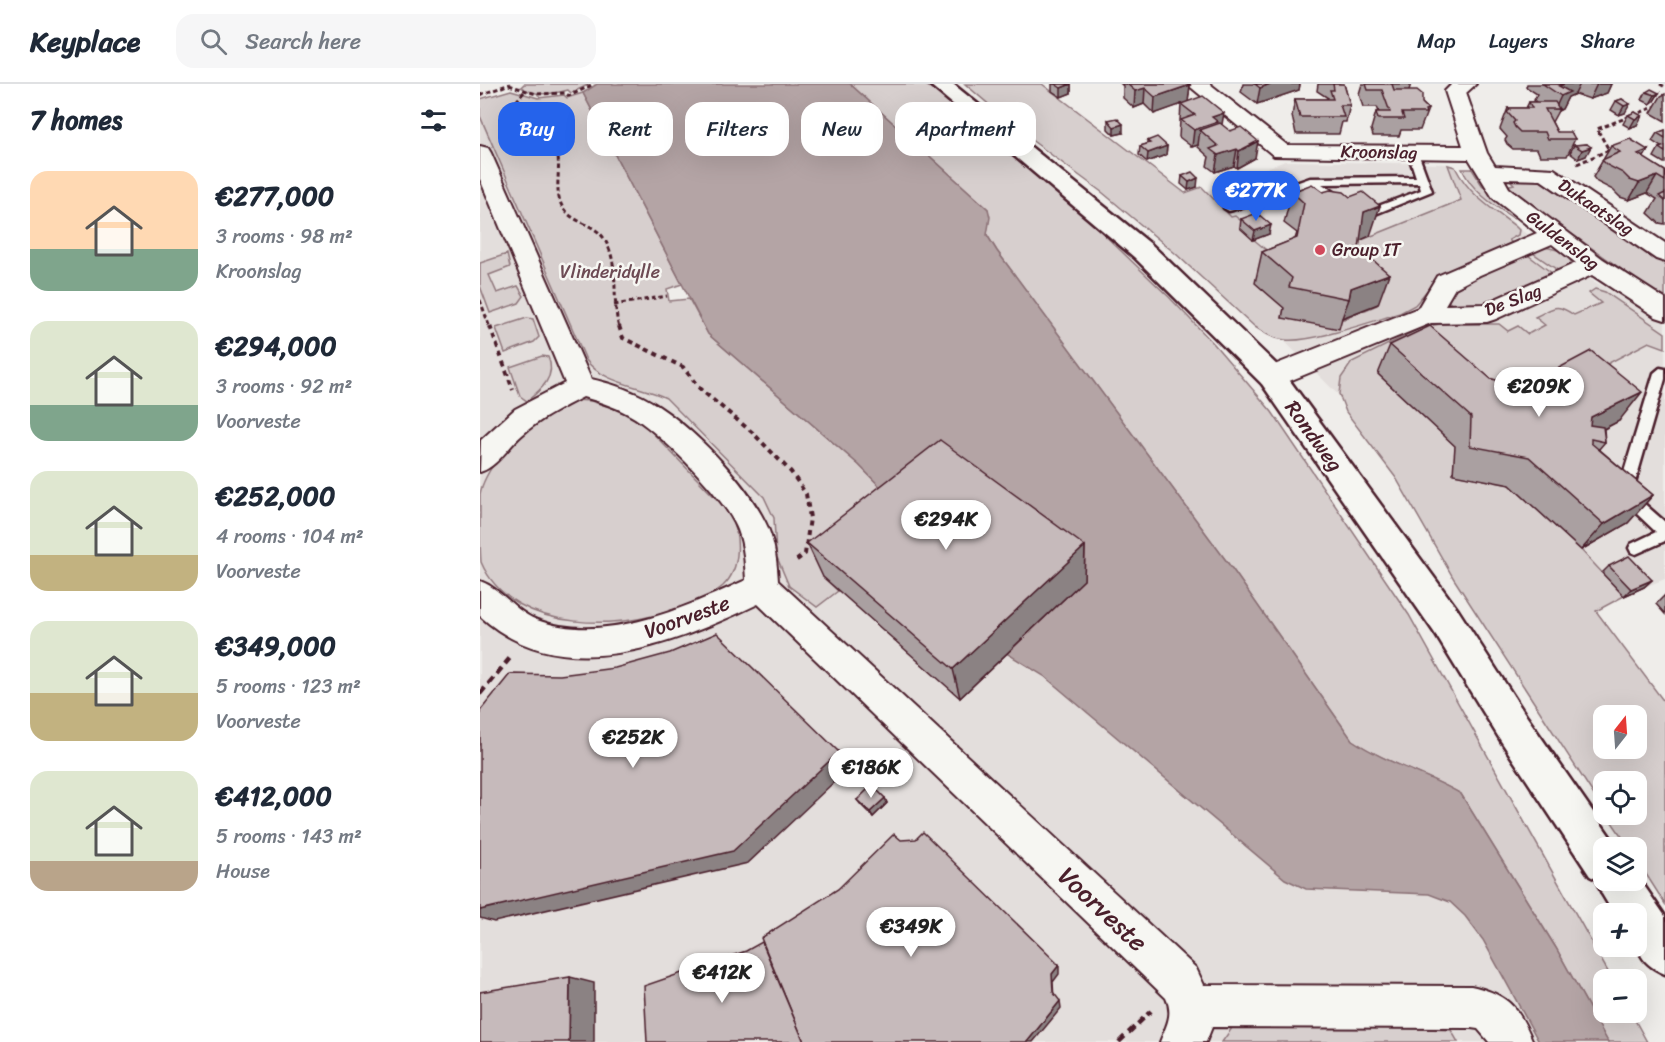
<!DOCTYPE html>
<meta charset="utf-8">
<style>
:root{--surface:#fff;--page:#f6f6f7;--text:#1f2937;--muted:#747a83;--line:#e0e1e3;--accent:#2563eb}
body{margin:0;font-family:Sriracha,sans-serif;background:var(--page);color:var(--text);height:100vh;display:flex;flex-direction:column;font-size:22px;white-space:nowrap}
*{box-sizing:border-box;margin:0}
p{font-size:20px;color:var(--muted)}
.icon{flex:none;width:33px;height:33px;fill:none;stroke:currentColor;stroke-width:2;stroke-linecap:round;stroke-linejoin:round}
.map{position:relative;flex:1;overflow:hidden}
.drawer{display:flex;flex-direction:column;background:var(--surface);width:480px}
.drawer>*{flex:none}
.guide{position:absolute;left:18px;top:18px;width:570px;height:54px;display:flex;gap:12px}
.needle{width:39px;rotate:17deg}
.tools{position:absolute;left:1113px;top:621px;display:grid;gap:12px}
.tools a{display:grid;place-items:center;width:54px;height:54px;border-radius:12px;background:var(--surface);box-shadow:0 6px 24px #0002;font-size:30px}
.price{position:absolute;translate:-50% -51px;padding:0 14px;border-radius:21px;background:#fff;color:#222;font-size:20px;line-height:39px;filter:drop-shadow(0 2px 3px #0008)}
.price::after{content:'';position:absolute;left:50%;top:36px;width:18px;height:14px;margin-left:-9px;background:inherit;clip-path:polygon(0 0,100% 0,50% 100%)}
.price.on{background:var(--accent);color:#fff}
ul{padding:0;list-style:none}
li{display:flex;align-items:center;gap:18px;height:150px;padding:0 30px}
li span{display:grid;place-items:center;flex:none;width:168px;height:120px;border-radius:18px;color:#555}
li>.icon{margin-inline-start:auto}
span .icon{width:72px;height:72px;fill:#fffc;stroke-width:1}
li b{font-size:26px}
h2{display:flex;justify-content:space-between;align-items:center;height:72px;padding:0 30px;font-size:26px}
.chip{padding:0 21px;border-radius:18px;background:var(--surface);box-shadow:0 6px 24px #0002;font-size:21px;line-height:54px}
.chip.on{background:var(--accent);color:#fff}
header{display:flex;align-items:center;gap:36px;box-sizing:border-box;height:84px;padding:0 30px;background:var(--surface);border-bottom:2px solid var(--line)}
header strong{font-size:28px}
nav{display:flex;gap:33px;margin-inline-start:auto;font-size:21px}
.search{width:420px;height:54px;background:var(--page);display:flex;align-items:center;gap:15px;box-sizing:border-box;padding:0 21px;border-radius:18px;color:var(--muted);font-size:22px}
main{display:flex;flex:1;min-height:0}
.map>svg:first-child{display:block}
.built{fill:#e3dedc}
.green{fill:#d7cfce;stroke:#90777c;stroke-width:1.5;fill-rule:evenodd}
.water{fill:#b4a4a5;stroke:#8a6f74;stroke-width:1.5}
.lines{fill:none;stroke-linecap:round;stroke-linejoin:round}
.lane-casing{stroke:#4a1f2b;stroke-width:5}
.street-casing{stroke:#4a1f2b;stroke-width:4}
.secondary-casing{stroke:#4a1f2b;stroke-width:5}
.path-far2{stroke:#4a1f2b;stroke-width:3;stroke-dasharray:4.5 3;stroke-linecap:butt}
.path-far1{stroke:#4a1f2b;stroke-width:4;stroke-dasharray:5 4.5;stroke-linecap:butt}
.path{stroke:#4a1f2b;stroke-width:4.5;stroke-dasharray:8 5;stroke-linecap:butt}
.lane{fill:#f6f6f2;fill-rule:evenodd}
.street{fill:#f6f6f2;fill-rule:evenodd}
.secondary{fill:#f6f6f2;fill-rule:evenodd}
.wall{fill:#aaa0a1;stroke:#4a1f2b;stroke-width:1.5}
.shaded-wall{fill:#8b8283;stroke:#4a1f2b;stroke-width:1.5}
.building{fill:#c6babb;stroke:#4a1f2b;stroke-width:1.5}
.poi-dot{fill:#d1495b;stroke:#f6f6f2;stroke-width:2}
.labels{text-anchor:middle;stroke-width:5;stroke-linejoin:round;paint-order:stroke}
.far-street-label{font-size:18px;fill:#4a1f2b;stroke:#f6f6f2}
.far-poi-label{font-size:18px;fill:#4a1f2b;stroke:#f6f6f2;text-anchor:start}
.far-park-label{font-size:18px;fill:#6d4b54;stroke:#f6f6f2}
.street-label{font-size:21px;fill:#4a1f2b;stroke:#f6f6f2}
.near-street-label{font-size:26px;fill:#4a1f2b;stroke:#f6f6f2}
</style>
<header>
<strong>Keyplace</strong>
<div class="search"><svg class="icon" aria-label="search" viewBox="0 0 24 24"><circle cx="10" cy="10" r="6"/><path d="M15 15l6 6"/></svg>Search here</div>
<nav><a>Map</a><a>Layers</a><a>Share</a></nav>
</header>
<main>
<section class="drawer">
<h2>7 homes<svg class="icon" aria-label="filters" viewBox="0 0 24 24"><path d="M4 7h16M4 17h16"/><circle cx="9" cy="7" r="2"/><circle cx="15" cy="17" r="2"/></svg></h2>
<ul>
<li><span style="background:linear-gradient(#ffd9b3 65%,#7fa58c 0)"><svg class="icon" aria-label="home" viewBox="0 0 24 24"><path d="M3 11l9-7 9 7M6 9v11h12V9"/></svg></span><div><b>€277,000</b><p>3 rooms · 98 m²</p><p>Kroonslag</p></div></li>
<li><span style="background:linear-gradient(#dfe7d0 70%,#7fa58c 0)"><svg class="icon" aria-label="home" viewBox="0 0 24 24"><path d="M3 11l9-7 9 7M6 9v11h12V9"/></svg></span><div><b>€294,000</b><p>3 rooms · 92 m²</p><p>Voorveste</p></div></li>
<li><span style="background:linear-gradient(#dfe7d0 70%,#c2b280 0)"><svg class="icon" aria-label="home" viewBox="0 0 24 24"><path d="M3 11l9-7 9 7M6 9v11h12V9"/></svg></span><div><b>€252,000</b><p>4 rooms · 104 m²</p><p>Voorveste</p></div></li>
<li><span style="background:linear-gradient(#dfe7d0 60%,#c2b280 0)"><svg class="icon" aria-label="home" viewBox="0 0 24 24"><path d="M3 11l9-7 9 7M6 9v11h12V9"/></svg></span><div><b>€349,000</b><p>5 rooms · 123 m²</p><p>Voorveste</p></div></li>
<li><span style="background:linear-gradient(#dfe7d0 75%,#b9a48a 0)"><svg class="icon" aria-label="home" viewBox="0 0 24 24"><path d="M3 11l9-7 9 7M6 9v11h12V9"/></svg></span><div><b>€412,000</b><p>5 rooms · 143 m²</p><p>House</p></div></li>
</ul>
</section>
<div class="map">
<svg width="1185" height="958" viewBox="0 0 1185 958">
<rect width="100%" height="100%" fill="#efedea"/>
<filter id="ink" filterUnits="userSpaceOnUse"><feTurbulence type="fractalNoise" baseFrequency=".0167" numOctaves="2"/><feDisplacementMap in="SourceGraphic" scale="12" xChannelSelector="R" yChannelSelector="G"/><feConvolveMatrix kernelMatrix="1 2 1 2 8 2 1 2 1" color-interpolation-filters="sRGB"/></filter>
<g filter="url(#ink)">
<!-- built -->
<g class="built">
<path d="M0 32 106 276 112 284 128 294 168 305 186 314 284 414 294 434 296 471 310 501 435 329 986 802 1071 958H0Z"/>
<path d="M805 77 968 80 1074 175 1185 237V495L1083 535 674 127Z"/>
</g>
<!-- green -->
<g class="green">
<path d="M44 0H110L91 9 88 6C73 10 55 13 41 3Z"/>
<path d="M370 0H444L461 10 562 91 689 213 734 260 792 328 929 531 1132 895 1124 896V928L1151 929 1167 958H1128L1076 864 981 710C945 689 908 680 872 656L753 486 517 167 507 151 508 125Z"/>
<path d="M485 0H562L705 109 722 103 751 133 755 132 766 141 760 144 809 185 776 199 804 224 802 234 864 235 897 221 874 159 981 116 968 81 975 83C989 111 1011 124 1035 142L1039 146 1038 151 1029 156 1034 161 953 199 935 221 920 229C893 237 831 259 805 256 793 255 785 249 775 243L696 170 623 109 546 52Z"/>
<path d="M31 6 58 14 84 11 87 14 103 9 202 200 187 205 189 217 209 215 228 250 379 381 423 426 343 493 358 507 337 523 309 502 296 471 294 434 284 413 186 314C162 302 122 299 106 276L0 32V15Z"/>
<path d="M982 85H992L1002 101 1040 131 1033 134C1012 120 993 108 982 85Z"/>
<path d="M1027 93H1059L1185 175V216L1031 107 1026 102 1034 100Z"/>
<path d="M1063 163C1076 165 1090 167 1092 182L1082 189 1050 167Z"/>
<path d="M1045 169 1076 192 1015 220 975 223 967 216C977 191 1022 179 1045 169Z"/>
<path d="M27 170 30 183 9 191 17 209 38 202 44 212 39 219 10 229 0 202V179Z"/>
<path d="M1115 205 1125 208 1185 249V264L1169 258 1029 331 898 290 975 362 974 390 1030 401 1101 466 1144 512 1116 527 1185 619V820L1157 776 1156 764 1149 763 1127 731 1156 730V698H1124L1123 725 974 495 916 394 866 328 859 310 861 294 872 278 943 243 960 240H1019L1028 247 1038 242 1048 250 1065 241 1055 233C1074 224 1075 218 1094 231L1121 219 1109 209ZM1124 632H1156V664H1124Z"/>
<path d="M47 234 53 235 59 253 54 258 25 269 16 244Z"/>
<path d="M62 272 68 273C77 292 61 306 47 317L40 312 30 283Z"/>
<path d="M93 316 111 317 142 327 163 339 250 429C260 450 262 484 243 502 234 510 223 514 212 519 151 547 33 553 1 478 0 467 0 449 0 437 0 429 0 418 0 410 4 388 32 353 49 340 63 331 79 324 93 316Z"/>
<path d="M757 937 971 946 978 958H742Z"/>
</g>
<!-- water -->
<path class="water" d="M117 0H370L508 125 510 133 507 151 517 167 753 486 872 656C908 680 945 689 981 710L1076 864 1128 958H1059L1003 856 985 832 970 818 949 810 826 805 805 795 564 592 513 561 423 426 379 381 228 250 103 9Z"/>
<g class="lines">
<!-- lane casing -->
<g class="lane-casing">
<g id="lane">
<path d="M933 66 938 69 952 107 888 133H880L829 101 753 126 749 127 744 124 830 94 936 93 928 69ZM939 99 941 106 885 127 842 100Z"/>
<path d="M1180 284 1185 285V295L1152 409 1185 438V457L1156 470 1151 468 1149 464 1151 460 1176 448 1137 411 1174 289Z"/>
</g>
</g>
<!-- street casing -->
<g class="street-casing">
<g id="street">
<path d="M707 0H730L807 61 983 62 965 7 972 0H996L986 9 1007 69 1015 82 1074 85 1185 159V178L1176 175 1061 96 1024 95 1029 104 1123 175 1185 215V236L1176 233 1112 191 1016 235 1007 238 951 239 802 300 792 303 782 300 778 293 782 286 938 224 957 192 1057 149 1013 114 989 75 794 72ZM1072 160 1096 179 1004 220 965 221 975 204 1000 191Z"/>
<path d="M0 62 8 64 11 69 111 295C129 299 147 305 163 313 207 336 268 399 288 444 295 461 297 479 298 497L716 884 724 901 991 902C1028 910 1039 924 1053 958H1009L998 945 991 944 732 943 726 958H680C686 942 694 931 686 914L278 520C192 561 81 606 0 532V497C22 505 35 528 57 536 125 561 204 524 266 496 265 479 264 462 258 446 245 413 184 353 155 334 139 324 122 318 103 313 82 324 60 335 42 351 28 363 17 383 0 388L1 356 35 325 85 299 0 95Z"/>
</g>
</g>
<!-- secondary casing -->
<g class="secondary-casing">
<path id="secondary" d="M449 0H473L672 161 802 286 978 526 1047 633 1138 764H1124V796H1156V790L1185 832V890C1154 877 1156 859 1156 830H1134L1122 810 1116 795 1110 792 1021 657 954 548 782 300 654 173Z"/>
</g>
<!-- path-far2 -->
<g class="path-far2">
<path d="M1180 0 1185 3"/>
<path d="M29 1 56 10 85 9 89 12 114 0"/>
<path d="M44 8 33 21C39 47 64 41 74 61 84 79 73 101 81 120 89 139 112 138 123 153 141 179 131 215 139 244"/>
<path d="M0 11 30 0"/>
<path d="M1097 80 1129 66 1117 45 1185 19"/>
<path d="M0 216 10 244"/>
<path d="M134 221 187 212"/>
</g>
<!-- path-far1 -->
<g class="path-far1">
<path d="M10 242 33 306"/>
<path d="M139 242 143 254 203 283 220 305 273 349 311 388 326 410 330 434 325 470 314 478"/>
</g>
<!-- path -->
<g class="path">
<path d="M0 610 30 574"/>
<path d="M639 958 671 927"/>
</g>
<!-- lane -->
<use href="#lane" class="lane"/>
<!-- street -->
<use href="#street" class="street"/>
<!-- secondary -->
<use href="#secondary" class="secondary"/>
</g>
<!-- wall -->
<g class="wall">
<path d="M572 0H591V9L581 13 572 7Z"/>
<path d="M641 0H708L710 1 708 18 742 41 775 74 757 84 754 82 735 88 727 82 729 73 718 63V61L712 63 699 53 701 20 674 30 664 20 654 24 643 14V2Z"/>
<path d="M763 0H820L819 6 777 20 761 8Z"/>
<path d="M838 0H864L870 21 866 38H862L859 50H816L812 32 815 15H847L848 14 837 7Z"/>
<path d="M882 0H931L929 6 948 25 940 46H921L919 52H893L891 45 896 28H899L897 23H883L879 10Z"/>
<path d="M1047 0H1131L1127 9 1110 15 1095 10 1088 13 1082 25 1078 27 1072 38 1077 48 1095 55 1087 72H1060L1057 65H1033L1027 60 1025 56 1027 53 1020 45 1028 24H1046L1049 18H1056L1054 16 1057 10 1046 3Z"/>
<path d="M1166 8 1179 9 1174 17 1170 20 1162 16Z"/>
<path d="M1185 10V37L1171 29 1181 12Z"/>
<path d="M1142 15 1145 29 1139 31 1131 26 1136 17Z"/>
<path d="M1155 28 1157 41 1150 44 1143 40 1148 31Z"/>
<path d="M628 36 643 49 634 51 628 45Z"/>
<path d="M1185 46V79H1184L1174 73 1179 64 1181 63 1172 57 1177 49Z"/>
<path d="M667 57 687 62 686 71 667 78 659 71 660 62 667 60Z"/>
<path d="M1107 60 1106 72 1098 75 1090 69 1094 61Z"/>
<path d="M1131 62 1168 66 1163 74 1185 87V140L1179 139 1168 129 1177 115 1167 109 1149 116 1140 113 1133 106 1117 98 1113 93Z"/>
<path d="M702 92 717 103 708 106 701 100Z"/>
<path d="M812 108 890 152 880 156 879 164 898 220 862 234 859 245 802 234 804 224 775 199 782 168 815 155 817 149 804 139Z"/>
<path d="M761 135 789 150 773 156 760 144Z"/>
<path d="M910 261 1139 337 1124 345 1125 358 1119 365 1173 411 1148 439 1101 466 1030 401 973 390 975 362 898 290Z"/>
<path d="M327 459 605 462 604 496 480 614 343 493Z"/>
<path d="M1129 482 1172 496 1164 503 1144 512 1122 489Z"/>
<path d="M1185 511V530L1176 520Z"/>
<path d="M405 714 407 719 393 733 381 721 377 716Z"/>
</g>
<!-- shaded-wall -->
<g class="shaded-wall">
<path d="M591 0V9L581 13V4Z"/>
<path d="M790 0H820L819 6 777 20 780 4Z"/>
<path d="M1084 0H1100L1095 10 1088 13 1082 25 1078 27 1079 25H1075L1081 12 1079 2Z"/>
<path d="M1117 0H1131L1127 9 1110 15Z"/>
<path d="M710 1 708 18 674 30 675 13Z"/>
<path d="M665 4 664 20 654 24 655 7Z"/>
<path d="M1179 9 1174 17 1170 20 1175 11Z"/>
<path d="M1150 20 1145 29 1139 31 1144 22Z"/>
<path d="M744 29 741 46H720L718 61 712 63 714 46 732 33Z"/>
<path d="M1162 32 1157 41 1150 44 1155 35Z"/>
<path d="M643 40V49L634 51V43Z"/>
<path d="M778 57 775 74 757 84 759 67Z"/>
<path d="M687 62 686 71 667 78 668 69Z"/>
<path d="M1111 63 1106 72 1098 75 1102 66Z"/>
<path d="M757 65 754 82 735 88 738 71Z"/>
<path d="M1168 66 1158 83V70Z"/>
<path d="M1177 92 1167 109 1149 116 1159 99Z"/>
<path d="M718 94 717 103 708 106 709 98Z"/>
<path d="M900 122 890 152 874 159 884 128Z"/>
<path d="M791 141 789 150 773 156 775 147Z"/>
<path d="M909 190 898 220 862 234 869 215 871 204Z"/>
<path d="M1162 308 1139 337 1090 362 1111 333Z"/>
<path d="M1173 411 1148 439 1101 466 1124 440Z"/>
<path d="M605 462 604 496 480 614 473 585Z"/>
<path d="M1172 496 1164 503 1144 512 1151 505Z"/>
<path d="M359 668 369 684 268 779 14 838 0 834V826Z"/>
<path d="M405 714 407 719 393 733 390 728Z"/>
<path d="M579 881V890L573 898 574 916 572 890Z"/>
<path d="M90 893 114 899V958H89Z"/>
<path d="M580 917 581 924 553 958H547Z"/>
</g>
<!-- building -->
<g class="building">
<path d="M575 0H591L581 4Z"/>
<path d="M647 0H708L710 1 675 13 665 4 655 7Z"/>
<path d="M775 0H790L780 4Z"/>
<path d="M853 0H864L870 21H860L864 33H820L815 15H853L850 6H854Z"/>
<path d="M886 0H912L914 6H937L942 10V19L948 25 945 26 946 29H922L924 35H898L896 28H910L902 6H888Z"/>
<path d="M1063 0H1084L1079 2 1090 8 1081 12Z"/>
<path d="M1171 5 1179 9 1175 11 1166 8Z"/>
<path d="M723 12 744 29 732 33 738 38 714 46 701 36 715 31 701 20Z"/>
<path d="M1142 15 1150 20 1144 22 1136 17Z"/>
<path d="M1049 18H1075L1079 25H1065L1077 48H1091L1095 55H1068L1065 48H1040L1035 43 1033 39 1035 37 1027 28 1030 26 1028 24H1052Z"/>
<path d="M1155 28 1162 32 1155 35 1148 31Z"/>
<path d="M637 34 643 40 634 43 628 36Z"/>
<path d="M740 39 750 47 761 43 778 57 759 67 757 65 738 71 730 65 738 62 720 46Z"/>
<path d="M1185 46V54L1177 49Z"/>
<path d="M677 53 687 62 668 69 660 62 670 59 667 57Z"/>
<path d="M1150 55 1168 66 1158 70 1185 87V97L1177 92 1159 99 1150 96 1143 89 1127 81 1122 76 1140 68 1131 62Z"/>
<path d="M1107 60 1111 63 1102 66 1094 61Z"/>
<path d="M1185 62V68L1179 64Z"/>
<path d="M712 88 718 94 709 98 702 92Z"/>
<path d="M832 100 843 108 850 106 864 108 870 113 883 108 900 122 884 128 879 164 909 190 871 204 869 215 809 203 812 194 782 168 817 154 824 119 812 108Z"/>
<path d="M1185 109V117L1179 112Z"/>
<path d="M777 129 791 141 775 147 761 135Z"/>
<path d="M950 242 1011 295 1047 301 1111 267 1162 308 1111 333 1110 341 1123 343 1125 358 1111 355V359L1173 411 1124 440 1049 373 990 362 991 333 910 261Z"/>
<path d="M460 356 605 462 473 585 327 459Z"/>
<path d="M1149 472 1172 496 1151 505 1129 482Z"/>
<path d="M237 549 359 668 253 767 0 826V627L30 590 80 591 135 584 190 569Z"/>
<path d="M392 701 405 714 390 728 377 716Z"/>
<path d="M443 748 579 881 572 890 573 908 580 917 547 958H324L281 854 358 805 414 750 421 756 436 755Z"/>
<path d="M282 858 324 958H167L164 902 266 867Z"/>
<path d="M90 893 89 958H0V908Z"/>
</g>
</g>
<!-- markers -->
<circle class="poi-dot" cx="840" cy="166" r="6"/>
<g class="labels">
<!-- far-street labels -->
<g class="far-street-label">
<text transform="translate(899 68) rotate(1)" y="6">Kroonslag</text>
<text transform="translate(1116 123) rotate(34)" y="6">Dukaatslag</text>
<text transform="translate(1083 156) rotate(37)" y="6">Guldenslag</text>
<text transform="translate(1033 216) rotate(-21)" y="6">De Slag</text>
</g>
<!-- far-poi labels -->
<g class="far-poi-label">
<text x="852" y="172">Group IT</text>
</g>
<!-- far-park labels -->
<g class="far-park-label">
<text x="130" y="194">Vlinderidylle</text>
</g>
<!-- street labels -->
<g class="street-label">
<text transform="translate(834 352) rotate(54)" y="7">Rondweg</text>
<text transform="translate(207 533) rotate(-20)" y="7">Voorveste</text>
</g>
<!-- near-street labels -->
<g class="near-street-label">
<text transform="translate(623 825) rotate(43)" y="9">Voorveste</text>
</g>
</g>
</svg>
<div class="tools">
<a><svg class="needle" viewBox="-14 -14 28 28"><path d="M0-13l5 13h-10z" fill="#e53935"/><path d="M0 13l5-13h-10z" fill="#747a83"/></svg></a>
<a><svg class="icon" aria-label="locate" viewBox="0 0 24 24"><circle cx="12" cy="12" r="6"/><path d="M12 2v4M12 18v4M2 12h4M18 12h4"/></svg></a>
<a><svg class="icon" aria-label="layers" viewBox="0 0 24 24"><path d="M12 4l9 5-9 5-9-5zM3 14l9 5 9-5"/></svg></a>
<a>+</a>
<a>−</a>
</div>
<b class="price on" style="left:776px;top:138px">€277K</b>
<b class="price" style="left:1059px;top:334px">€209K</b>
<b class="price" style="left:466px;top:467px">€294K</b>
<b class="price" style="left:153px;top:685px">€252K</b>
<b class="price" style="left:391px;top:715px">€186K</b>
<b class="price" style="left:431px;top:874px">€349K</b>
<b class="price" style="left:242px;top:920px">€412K</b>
<div class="guide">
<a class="chip on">Buy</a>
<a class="chip">Rent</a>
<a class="chip">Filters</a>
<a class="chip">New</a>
<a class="chip">Apartment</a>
</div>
</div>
</main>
